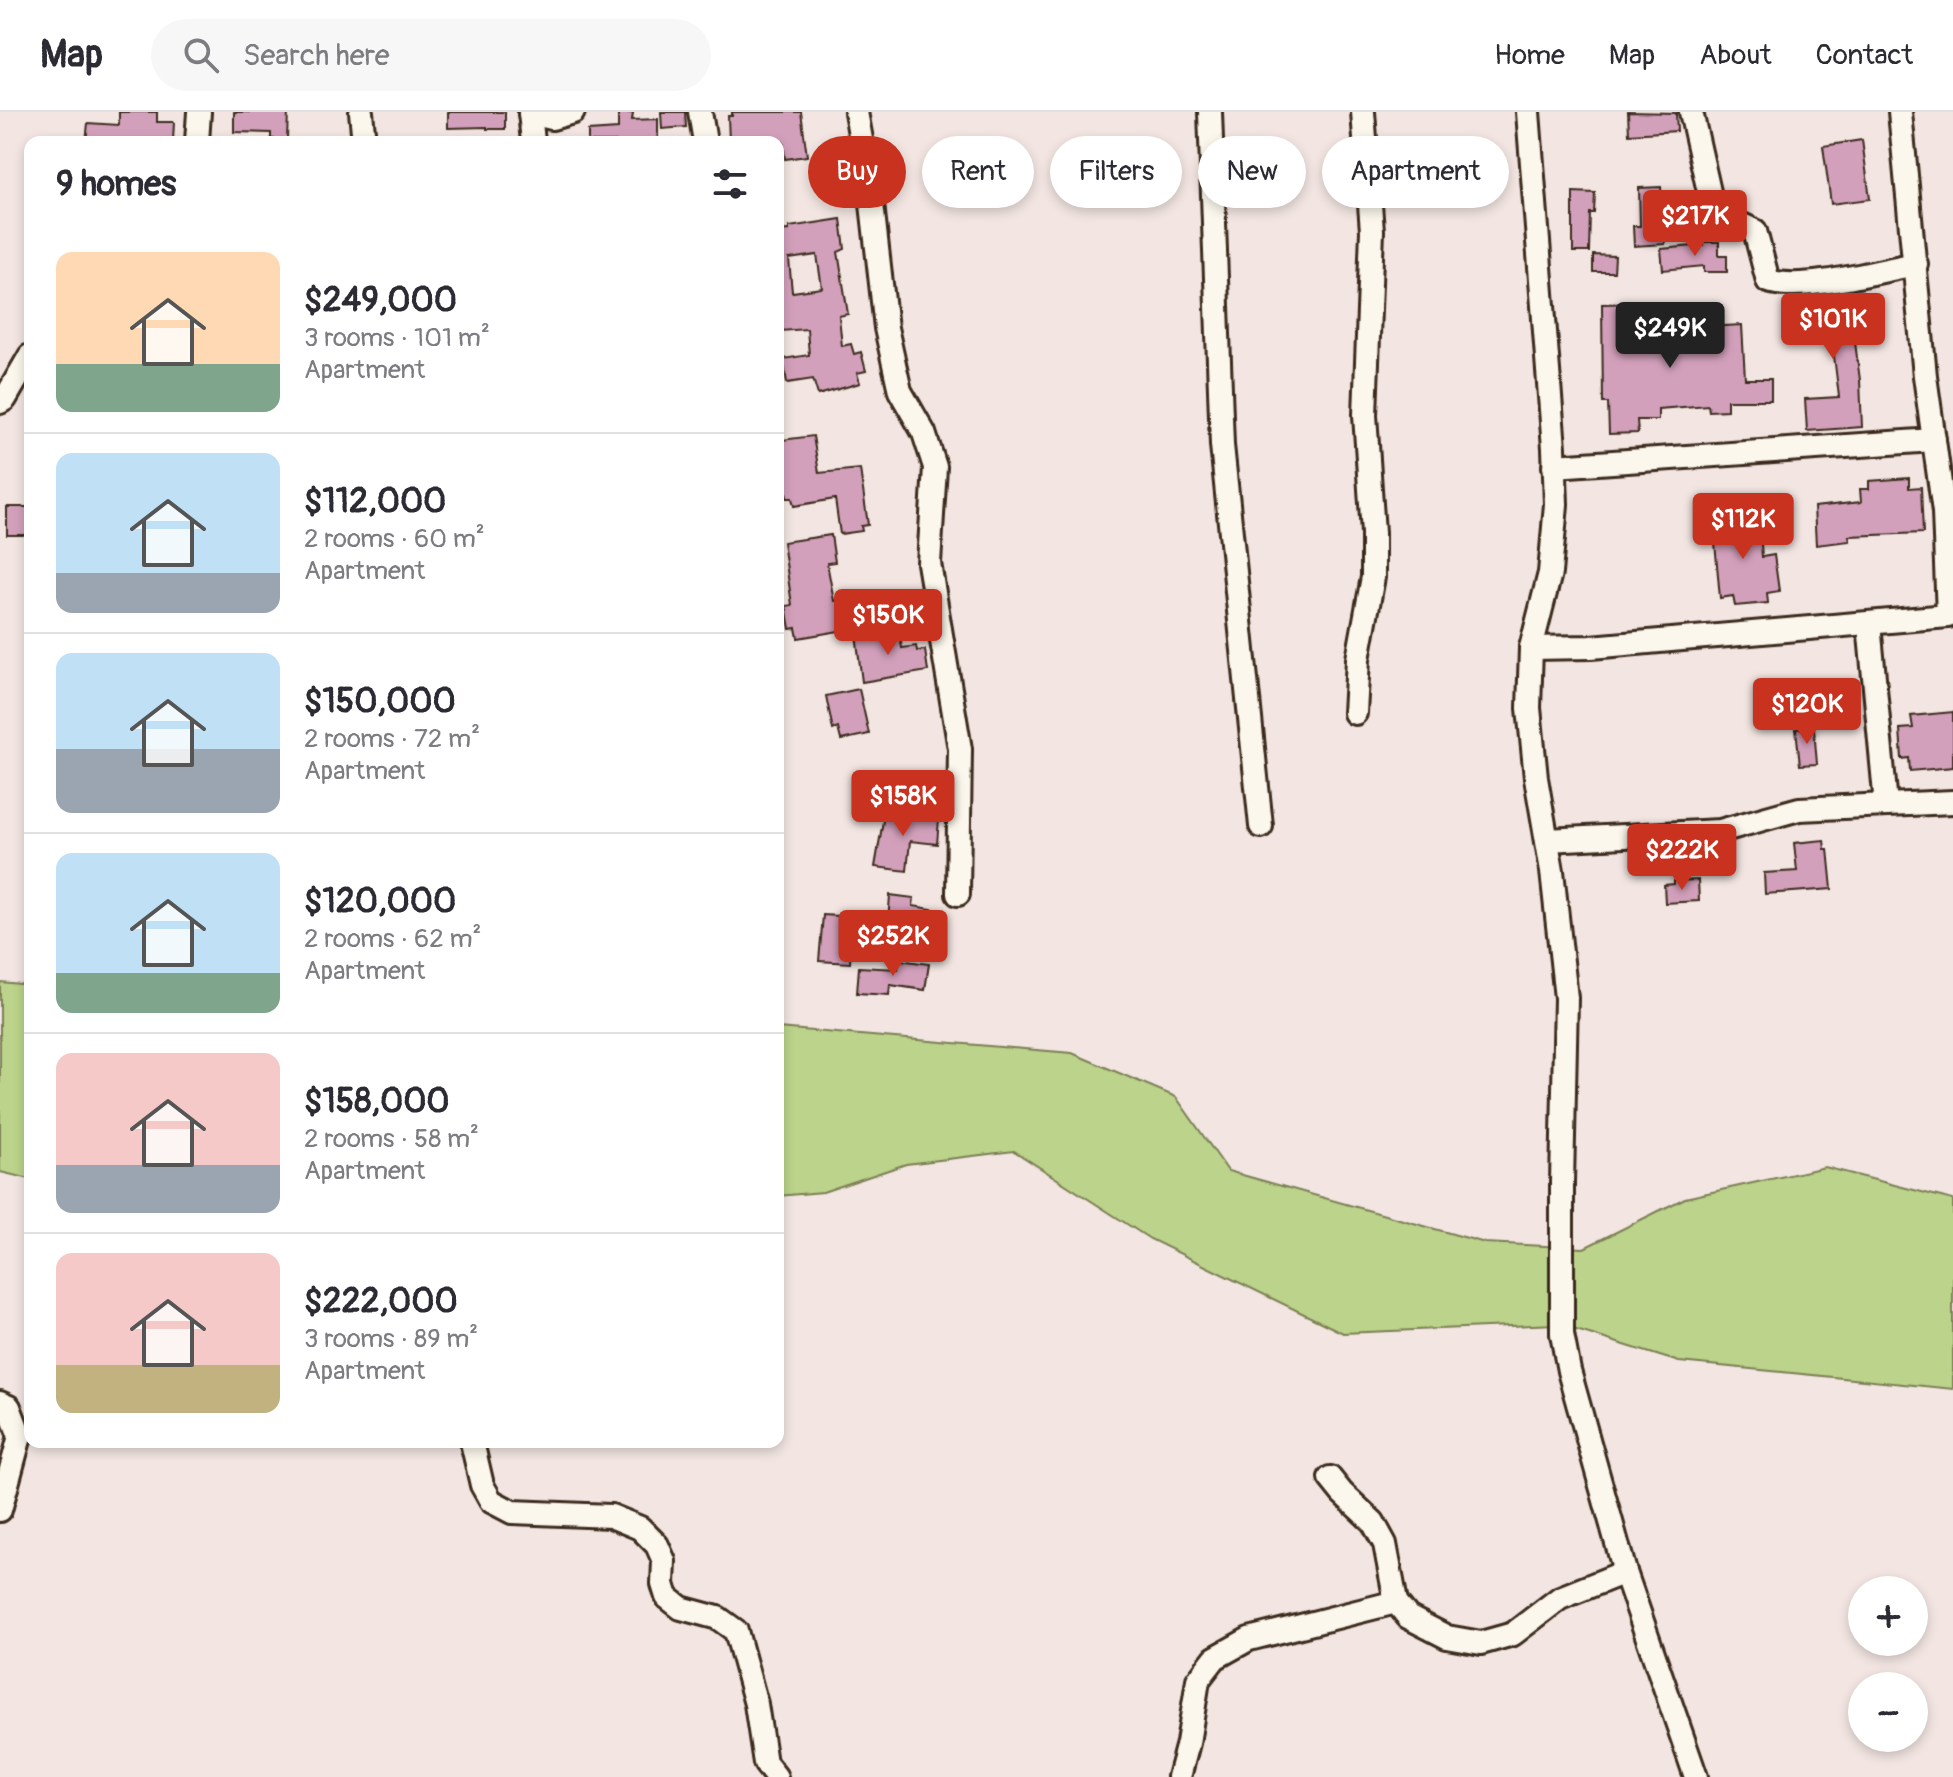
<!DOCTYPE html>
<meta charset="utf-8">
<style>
:root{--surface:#fff;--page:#f7f7f7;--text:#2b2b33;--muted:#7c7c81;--line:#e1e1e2;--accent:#c8321e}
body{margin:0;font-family:Pangolin,sans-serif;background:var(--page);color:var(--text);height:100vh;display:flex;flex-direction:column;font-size:30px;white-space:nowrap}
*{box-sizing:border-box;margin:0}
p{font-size:26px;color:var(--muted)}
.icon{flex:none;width:44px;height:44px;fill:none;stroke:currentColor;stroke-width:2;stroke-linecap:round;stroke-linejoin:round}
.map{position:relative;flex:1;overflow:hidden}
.drawer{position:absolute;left:24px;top:24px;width:760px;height:1312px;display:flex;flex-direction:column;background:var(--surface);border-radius:16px;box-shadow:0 4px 12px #0003}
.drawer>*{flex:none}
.banner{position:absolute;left:808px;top:24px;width:760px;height:72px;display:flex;gap:16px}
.fabs{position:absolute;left:1848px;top:1464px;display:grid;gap:16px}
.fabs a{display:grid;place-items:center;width:80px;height:80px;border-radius:50%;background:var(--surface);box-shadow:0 4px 12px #0003;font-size:40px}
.price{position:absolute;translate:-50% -68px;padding:0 18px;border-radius:8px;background:var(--accent);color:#fff;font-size:26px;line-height:52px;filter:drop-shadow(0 2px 4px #0008)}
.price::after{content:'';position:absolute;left:50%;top:48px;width:24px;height:18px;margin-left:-12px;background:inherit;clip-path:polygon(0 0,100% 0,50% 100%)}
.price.active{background:#222;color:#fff}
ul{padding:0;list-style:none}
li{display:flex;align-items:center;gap:24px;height:200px;padding:0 32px}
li+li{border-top:2px solid var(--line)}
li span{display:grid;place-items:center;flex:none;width:224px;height:160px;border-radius:16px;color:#555}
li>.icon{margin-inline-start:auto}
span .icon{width:96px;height:96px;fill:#fffc;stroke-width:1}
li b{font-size:34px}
h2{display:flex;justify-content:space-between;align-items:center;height:96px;padding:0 32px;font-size:34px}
.pill{padding:0 28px;border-radius:36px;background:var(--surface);box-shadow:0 4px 12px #0003;font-size:28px;line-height:72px}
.pill.active{background:var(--accent);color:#fff}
header{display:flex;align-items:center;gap:48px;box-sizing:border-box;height:112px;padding:0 40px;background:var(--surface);border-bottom:2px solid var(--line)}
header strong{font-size:38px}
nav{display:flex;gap:44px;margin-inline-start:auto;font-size:28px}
.search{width:560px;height:72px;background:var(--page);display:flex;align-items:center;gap:20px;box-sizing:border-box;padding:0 28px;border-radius:44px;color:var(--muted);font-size:30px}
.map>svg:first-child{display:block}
.green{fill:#bbd38a;stroke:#7b7e54;stroke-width:2}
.building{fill:#d3a0bb;stroke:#3b2a1e;stroke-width:2;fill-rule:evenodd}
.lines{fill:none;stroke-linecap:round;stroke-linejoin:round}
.minor-casing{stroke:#3b2a1e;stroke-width:28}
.minor{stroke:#fbf7ec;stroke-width:22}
</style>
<header>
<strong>Map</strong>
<div class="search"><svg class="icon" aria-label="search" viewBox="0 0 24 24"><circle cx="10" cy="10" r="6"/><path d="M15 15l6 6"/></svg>Search here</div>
<nav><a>Home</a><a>Map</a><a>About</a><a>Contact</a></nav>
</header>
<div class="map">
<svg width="1953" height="1665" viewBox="0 0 1953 1665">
<rect width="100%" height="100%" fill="#f3e6e2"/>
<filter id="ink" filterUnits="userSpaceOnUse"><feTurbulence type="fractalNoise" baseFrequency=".0125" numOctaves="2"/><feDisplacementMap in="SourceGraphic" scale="16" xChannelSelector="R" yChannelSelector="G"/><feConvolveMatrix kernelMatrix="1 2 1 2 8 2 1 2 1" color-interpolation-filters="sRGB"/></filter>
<g filter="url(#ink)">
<!-- green -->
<g class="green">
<path d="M0 870 30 873V1067L0 1060Z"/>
<path d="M778 916 1072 941 1176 985 1228 1059 1485 1131 1584 1136 1685 1086 1825 1055 1953 1088V1277L1679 1250 1557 1212 1343 1221 1150 1127 1014 1039 906 1052 823 1080 778 1084Z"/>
</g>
<!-- building -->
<g class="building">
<path d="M119 0H157V10H174L173 29 86 30 88 11 119 13Z"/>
<path d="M234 0H288L287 27H271V21L234 20Z"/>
<path d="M448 0H505V17H487V15L448 16Z"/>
<path d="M618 0 633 1 632 8 658 7V30H588V19L618 17Z"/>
<path d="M661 0H685L686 15 662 17Z"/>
<path d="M732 0H801L807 44 785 47 783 30H729L728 4H732Z"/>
<path d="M1628 0 1676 1 1677 19 1629 22Z"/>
<path d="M1862 28 1870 87 1831 92 1823 34Z"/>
<path d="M1661 75 1665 132 1634 134 1633 114H1640L1639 76Z"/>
<path d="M1573 80 1595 81 1594 101H1590L1589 140H1573Z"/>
<path d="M841 107 845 137 838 140 848 202 839 204 842 234 851 232 854 242 861 240 866 259 857 261 860 271 818 283 813 267 787 271 783 247 809 243 807 217 780 219 778 213V119L789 118V115ZM817 143 822 176 792 180 789 147Z"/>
<path d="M1704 130H1719V143H1727V160H1704V154L1663 158 1661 137 1704 133Z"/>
<path d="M1593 143 1615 144 1614 160H1593Z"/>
<path d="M1850 180V215H1853L1860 268 1862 315 1807 319 1805 287 1839 285 1831 219 1799 220V211H1794L1793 191H1797V186Z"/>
<path d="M1633 191 1634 218 1707 219 1706 215 1742 213 1745 267H1771V288H1727V298L1709 299 1708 293 1658 297V308H1637L1638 321 1609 322 1608 291H1603L1602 192Z"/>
<path d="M813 324 819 361 860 357 868 413 861 414 862 419 840 422 835 387 794 394 792 386H787L779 339H782L781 328Z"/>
<path d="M1909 366V376L1921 375 1923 421 1849 424 1850 429 1816 433 1814 395 1861 390 1860 377H1869V369Z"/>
<rect x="7" y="395" width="23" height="28"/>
<path d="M1747 401 1748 406 1759 405 1762 445 1774 443 1779 479 1767 481 1768 491 1735 494 1733 484 1720 486 1713 408 1724 407 1723 402Z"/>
<path d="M831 423 835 450 827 451 834 489 839 488 845 518 798 526 796 516 790 517 786 494 792 493 783 430Z"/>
<path d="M890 517 891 525 900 524 902 536 916 534 917 539 925 538 928 559 862 570 856 522Z"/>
<path d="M859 577 869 622 841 628 838 616 833 618 826 584Z"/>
<path d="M1953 600V655L1910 659 1909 646 1902 647 1900 617 1913 616 1911 604Z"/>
<path d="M1814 616 1817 652 1800 653 1796 617Z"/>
<path d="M885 697 904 700 903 703 939 707 937 732 910 729 907 759 875 755Z"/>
<path d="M1824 728 1825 737H1828L1832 777 1765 782 1764 761 1797 759 1794 731Z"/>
<path d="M1698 768 1699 789 1665 791 1664 773 1674 772V769Z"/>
<path d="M890 783 914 786 913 794 938 798 935 819 888 811Z"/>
<path d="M823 803 854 805 850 851 819 849Z"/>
<path d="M899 848 929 852 925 878 890 873 889 883 857 881 859 855 898 857Z"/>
</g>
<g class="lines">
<!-- minor casing -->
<g class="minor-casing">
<g id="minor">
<path d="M361 0 364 30"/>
<path d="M530 0 533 30"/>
<path d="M700 0 705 30"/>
<path d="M856 0 871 83 886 216 900 279 924 321 935 355 929 451 960 637 958 782"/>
<path d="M1210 0 1222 333 1261 714"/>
<path d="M1528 0 1554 336 1556 392 1550 461 1531 536 1529 596 1536 666 1552 759 1566 886 1562 1071V1222L1569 1259 1625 1460 1696 1665"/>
<path d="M1691 0 1712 93 1725 105 1755 119 1768 169C1804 180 1877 159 1916 152"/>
<path d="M530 1 552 6 573 0"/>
<path d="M197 30 199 0"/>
<path d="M0 290 5 287 30 244"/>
<path d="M1554 354 1934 328"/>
<path d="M1869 512 1886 693"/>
<path d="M1531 536 1591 535 1948 504 1944 400 1925 264 1900 0"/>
<path d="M1355 601 1358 547 1373 465V421L1365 303 1372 119 1363 0"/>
<path d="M1547 728 1720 719 1799 697 1953 690"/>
<path d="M0 1291 9 1295 20 1324 0 1398"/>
<path d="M472 1330 482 1373 491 1389 512 1400 611 1404 640 1416 657 1433 664 1449 663 1472 667 1485 681 1496 718 1506 736 1519 756 1592 765 1651 776 1665"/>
<path d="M1330 1366 1342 1381 1373 1410 1385 1432 1396 1490 1408 1505 1447 1525 1481 1531 1513 1522 1560 1486 1625 1460"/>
<path d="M1179 1665 1188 1631 1198 1568 1215 1546 1249 1527 1396 1490"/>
</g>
</g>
<!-- minor -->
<use href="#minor" class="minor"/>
</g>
</g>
</svg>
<div class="fabs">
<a>+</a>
<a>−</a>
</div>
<b class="price" style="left:1695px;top:146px">$217K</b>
<b class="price" style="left:1833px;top:249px">$101K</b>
<b class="price active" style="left:1670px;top:258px">$249K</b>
<b class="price" style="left:1743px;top:449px">$112K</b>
<b class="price" style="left:888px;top:545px">$150K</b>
<b class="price" style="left:1807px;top:634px">$120K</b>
<b class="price" style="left:903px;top:726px">$158K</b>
<b class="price" style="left:1682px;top:780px">$222K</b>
<b class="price" style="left:893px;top:866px">$252K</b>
<div class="banner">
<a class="pill active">Buy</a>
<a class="pill">Rent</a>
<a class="pill">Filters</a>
<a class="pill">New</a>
<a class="pill">Apartment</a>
</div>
<section class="drawer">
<h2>9 homes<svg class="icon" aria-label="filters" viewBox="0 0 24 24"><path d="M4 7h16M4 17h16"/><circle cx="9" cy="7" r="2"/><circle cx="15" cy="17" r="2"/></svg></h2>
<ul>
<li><span style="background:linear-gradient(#ffd9b3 70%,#7fa58c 0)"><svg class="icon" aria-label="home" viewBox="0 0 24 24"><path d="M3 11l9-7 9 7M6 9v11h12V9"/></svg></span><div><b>$249,000</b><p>3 rooms · 101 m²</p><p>Apartment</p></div></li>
<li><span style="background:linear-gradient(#bfe0f5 75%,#9aa5b1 0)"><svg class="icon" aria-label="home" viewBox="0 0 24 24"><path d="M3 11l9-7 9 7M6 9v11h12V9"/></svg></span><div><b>$112,000</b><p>2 rooms · 60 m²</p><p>Apartment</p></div></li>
<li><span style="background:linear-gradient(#bfe0f5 60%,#9aa5b1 0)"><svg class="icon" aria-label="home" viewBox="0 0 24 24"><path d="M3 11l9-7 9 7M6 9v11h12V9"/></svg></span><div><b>$150,000</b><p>2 rooms · 72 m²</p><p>Apartment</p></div></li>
<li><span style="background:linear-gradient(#bfe0f5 75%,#7fa58c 0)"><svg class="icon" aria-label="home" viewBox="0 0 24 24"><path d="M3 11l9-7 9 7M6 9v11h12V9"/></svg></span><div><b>$120,000</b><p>2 rooms · 62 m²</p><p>Apartment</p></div></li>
<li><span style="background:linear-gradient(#f6c9c9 70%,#9aa5b1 0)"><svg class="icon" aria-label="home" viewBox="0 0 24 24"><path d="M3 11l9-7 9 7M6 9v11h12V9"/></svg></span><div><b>$158,000</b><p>2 rooms · 58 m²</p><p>Apartment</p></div></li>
<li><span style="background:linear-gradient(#f6c9c9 70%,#c2b280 0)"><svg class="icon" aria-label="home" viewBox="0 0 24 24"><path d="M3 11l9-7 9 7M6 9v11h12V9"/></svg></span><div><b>$222,000</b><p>3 rooms · 89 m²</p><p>Apartment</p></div></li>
</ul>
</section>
</div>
